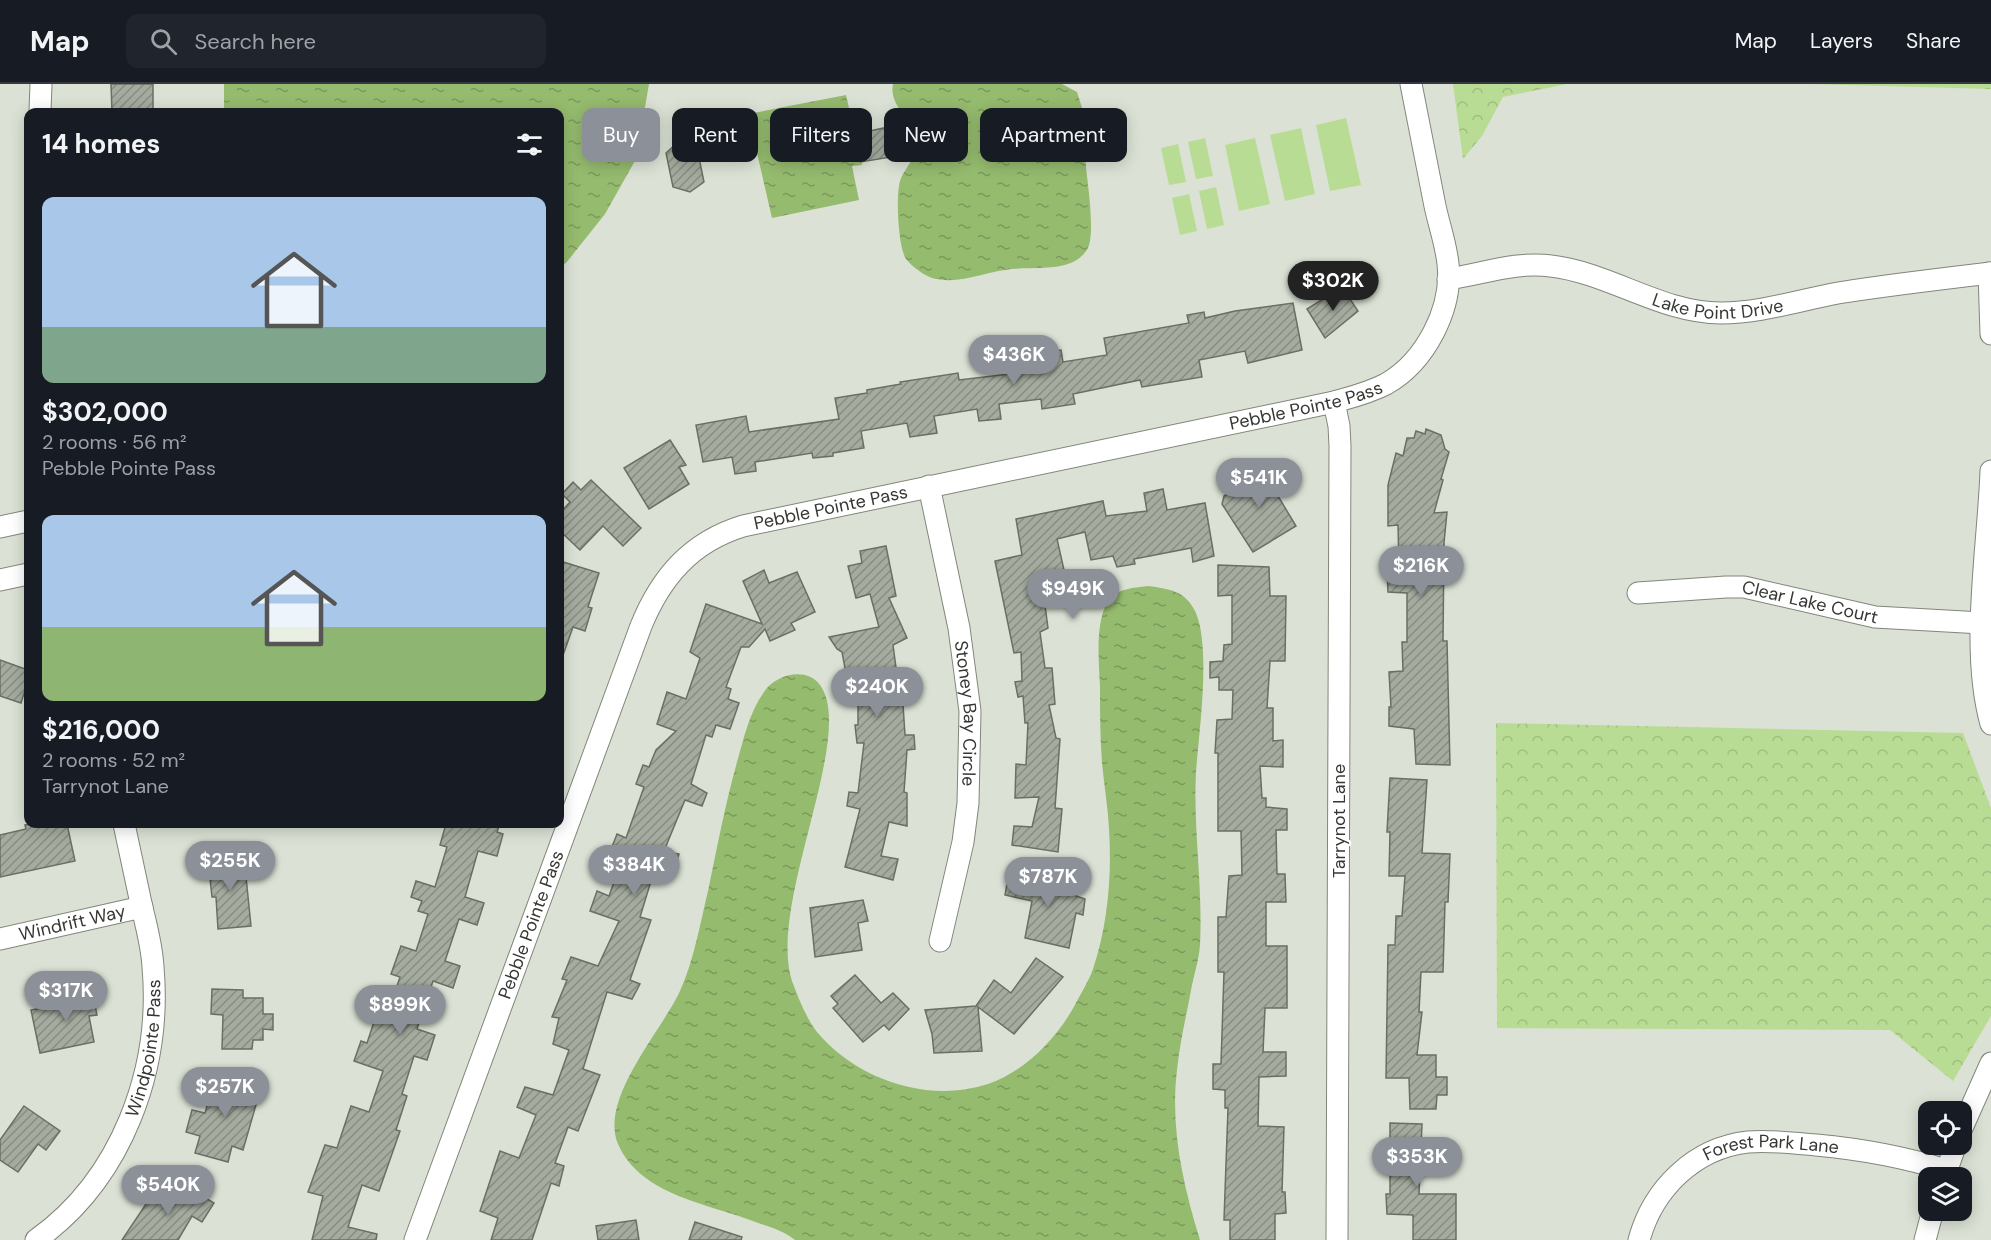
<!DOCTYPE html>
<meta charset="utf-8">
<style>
:root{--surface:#171b24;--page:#20242c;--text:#f1f3f6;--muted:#9ea1a6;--line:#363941;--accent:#8c9099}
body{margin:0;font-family:"DM Sans",sans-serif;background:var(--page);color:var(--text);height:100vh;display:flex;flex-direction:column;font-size:22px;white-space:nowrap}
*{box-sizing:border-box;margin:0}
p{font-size:20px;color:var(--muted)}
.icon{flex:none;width:33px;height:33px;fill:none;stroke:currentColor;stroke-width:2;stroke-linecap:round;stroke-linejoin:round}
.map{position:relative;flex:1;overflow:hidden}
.sheet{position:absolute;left:24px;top:24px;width:540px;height:720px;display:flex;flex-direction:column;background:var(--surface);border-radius:12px;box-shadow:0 3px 15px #0003}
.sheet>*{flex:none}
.hud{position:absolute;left:582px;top:24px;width:570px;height:54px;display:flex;gap:12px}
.controls{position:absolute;left:1918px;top:1017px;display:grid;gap:12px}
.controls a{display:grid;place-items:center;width:54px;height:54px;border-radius:12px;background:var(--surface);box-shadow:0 3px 15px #0003;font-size:30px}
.price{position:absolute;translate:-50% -51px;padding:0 14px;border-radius:21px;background:var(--accent);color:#fff;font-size:20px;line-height:39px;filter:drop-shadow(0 2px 3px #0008)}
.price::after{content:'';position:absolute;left:50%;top:36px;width:18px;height:14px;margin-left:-9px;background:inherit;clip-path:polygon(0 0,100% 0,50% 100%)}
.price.current{background:#222;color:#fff}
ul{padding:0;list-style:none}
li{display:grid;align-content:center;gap:12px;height:318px;padding:0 18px}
li span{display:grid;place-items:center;height:186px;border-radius:12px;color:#555}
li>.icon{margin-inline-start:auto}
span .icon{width:108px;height:108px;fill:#fffc;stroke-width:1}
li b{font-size:26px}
h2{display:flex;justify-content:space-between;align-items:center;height:72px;padding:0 18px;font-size:26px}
.pill{padding:0 21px;border-radius:12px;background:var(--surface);box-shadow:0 3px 15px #0003;font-size:21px;line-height:54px}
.pill.current{background:var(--accent);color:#fff}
header{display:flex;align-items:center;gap:36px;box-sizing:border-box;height:84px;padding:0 30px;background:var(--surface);border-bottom:2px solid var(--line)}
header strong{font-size:28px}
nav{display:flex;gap:33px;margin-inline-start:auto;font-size:21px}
.search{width:420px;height:54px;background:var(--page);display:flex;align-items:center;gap:15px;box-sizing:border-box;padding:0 21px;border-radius:12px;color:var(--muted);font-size:22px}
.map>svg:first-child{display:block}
.forest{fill:url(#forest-crowns)}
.pitch{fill:#b8dc94}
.water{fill:url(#water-ripples)}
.building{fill:url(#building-hatch);stroke:#697063;stroke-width:1.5}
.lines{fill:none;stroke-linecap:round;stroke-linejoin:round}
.minor-casing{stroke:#80877a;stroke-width:23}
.minor{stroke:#fff;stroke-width:21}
.labels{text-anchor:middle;stroke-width:4.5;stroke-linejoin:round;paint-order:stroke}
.street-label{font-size:18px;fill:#343732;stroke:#fff}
</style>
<header>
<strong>Map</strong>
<div class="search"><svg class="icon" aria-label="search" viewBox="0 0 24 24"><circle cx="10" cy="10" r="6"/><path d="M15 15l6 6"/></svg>Search here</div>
<nav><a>Map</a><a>Layers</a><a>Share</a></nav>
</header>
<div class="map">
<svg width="1991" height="1156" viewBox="0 0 1991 1156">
<defs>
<pattern id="forest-crowns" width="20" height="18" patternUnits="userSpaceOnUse" patternTransform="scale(1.5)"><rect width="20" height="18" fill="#b8dc94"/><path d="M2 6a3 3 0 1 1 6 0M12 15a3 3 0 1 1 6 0" fill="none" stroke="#9fbd80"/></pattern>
<pattern id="water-ripples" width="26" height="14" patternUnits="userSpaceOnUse" patternTransform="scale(1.5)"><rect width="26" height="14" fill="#95bb6e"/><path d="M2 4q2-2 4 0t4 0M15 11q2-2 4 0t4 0" fill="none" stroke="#7a995b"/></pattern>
<pattern id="building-hatch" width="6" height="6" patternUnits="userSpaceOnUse" patternTransform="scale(1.5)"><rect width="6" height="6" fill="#a5ac9f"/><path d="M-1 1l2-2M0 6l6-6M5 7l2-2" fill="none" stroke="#878d82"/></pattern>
</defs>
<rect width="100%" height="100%" fill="#dbe2d5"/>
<!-- forest -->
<g class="forest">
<path d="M1453 0H1603H1567L1503 13 1482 52 1463 75Z"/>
<path d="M1808 0H1991V5Z"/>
<path d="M1496 639 1963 649 1991 724V932L1953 997 1890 946 1497 944Z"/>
</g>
<!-- pitch -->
<g class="pitch">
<path d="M1346 34 1361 101 1330 107 1316 41Z"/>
<path d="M1301 44 1315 110 1285 117 1270 51Z"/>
<path d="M1205 54 1213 92 1196 95 1188 58Z"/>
<path d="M1255 54 1270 120 1239 127 1225 61Z"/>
<path d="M1178 60 1186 98 1169 101 1161 64Z"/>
<path d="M1216 103 1224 141 1207 145 1199 107Z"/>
<path d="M1189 110 1197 147 1180 151 1172 114Z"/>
</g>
<!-- water -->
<g class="water">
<path d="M224 0H649L636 75 605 130 566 179 560 182V28H224Z"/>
<path d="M893 0H1062L1077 8 1082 24C1084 43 1085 63 1086 83 1088 102 1095 148 1088 164 1084 171 1078 176 1071 179 1053 186 1031 183 1012 185 987 187 962 200 936 195 926 193 912 183 906 175 898 163 895 108 901 94 906 83 915 75 916 62 918 38 888 24 893 0Z"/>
<path d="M846 11 862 81 852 82 859 116 772 134 748 30Z"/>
<path d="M1148 502C1170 505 1186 507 1196 529 1211 566 1199 647 1196 688 1193 745 1203 803 1200 861 1199 874 1195 888 1192 901 1187 929 1180 957 1177 986 1170 1044 1183 1101 1200 1156H795C785 1148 773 1144 761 1140 712 1120 641 1113 618 1060 599 1015 661 948 680 907 694 876 700 840 708 807 717 764 725 721 737 678 744 654 749 629 764 608 775 591 806 582 820 601 857 651 767 820 792 897 798 913 806 934 817 948 856 995 928 1020 988 1000 1026 987 1058 953 1076 919 1082 908 1089 896 1093 885 1108 840 1112 791 1109 745 1108 723 1104 701 1102 679 1100 654 1100 628 1100 603 1099 579 1095 540 1107 519 1116 504 1133 504 1148 502Z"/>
</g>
<!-- building -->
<g class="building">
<path d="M111 0H153V28H112Z"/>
<path d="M884 44 891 73 861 78 855 50Z"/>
<path d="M679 57 697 64 704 98 690 108 673 103 666 69Z"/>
<path d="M1342 203 1358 227 1325 254 1307 225Z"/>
<path d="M1293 219 1302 266 1248 279 1245 267 1199 276 1202 293 1142 303 1140 296 1073 310 1075 320 1042 325 1041 315 999 320 1001 335 979 337 977 325 934 332 937 349 910 353 907 339 861 347 864 364 833 369V372L813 374 812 369 755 378 756 387 735 390 732 373 703 378 696 341 746 332 749 348 839 335 835 314 867 309V306L901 300 900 298 958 289 959 296 1044 286 1041 269 1061 266 1063 278 1107 271 1104 254 1189 239 1187 231 1204 228 1205 234 1235 227Z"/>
<path d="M1426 345 1441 351 1445 365 1449 368 1441 395 1443 396 1434 429 1447 428 1444 459 1443 557H1447L1450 681 1416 680 1414 645 1389 642V623H1391L1389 588 1403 587 1402 558H1407V509L1388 508 1387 485H1399L1398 441 1388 442V401L1396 369 1403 372 1407 354H1414L1416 347 1425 350Z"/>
<path d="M670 356 686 381 679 383 689 400 649 425 624 384Z"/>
<path d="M1274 380 1287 398 1275 407 1296 442 1253 468 1222 420 1224 412Z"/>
<path d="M591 396 641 444 623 462 603 442 580 466 560 447V429L570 418 562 410 573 398 581 406Z"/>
<path d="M1163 405 1167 426 1205 419 1214 472 1193 478 1191 464 1134 475 1135 480 1117 483 1113 472 1091 476 1085 448 1057 455 1064 486 1041 491 1048 544 1040 548 1045 584H1052L1055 620 1049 621 1056 654 1060 655 1055 724 1062 725 1058 768 1012 761 1014 742 1032 743 1039 713 1015 714 1016 680 1026 681 1028 639H1025L1023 612 1018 613 1015 598 1022 597 1021 568 1014 569 995 477 1022 471 1016 435 1103 417 1106 432 1147 427 1144 409Z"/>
<path d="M886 462 896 512 889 514 907 554 893 561 899 606 902 605 905 651H914L915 665 907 666 904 708 907 709V742L889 738 881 772 898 775 893 796 845 783 860 725 847 722 849 708 858 709 864 659H857L855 641H858V598L848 600 842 568 837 565 829 553 879 543 870 510 856 514 848 482 862 479 860 467Z"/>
<path d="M560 477 599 489 588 523 592 524 585 547 573 543 562 574H560Z"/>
<path d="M1218 481 1269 483 1270 512H1286L1285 577H1270L1267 624H1273V657L1283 656V683L1260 682 1262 714H1266V723L1287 725V746H1276L1277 790H1285L1286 818H1266V862H1287V924H1265L1263 968H1286V992L1259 993 1258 1042 1284 1043 1282 1108H1285L1286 1129 1275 1130V1156H1230V1136H1224L1228 1024H1225V1006L1213 1005V980H1221L1224 888H1218V833H1226L1229 792 1242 791 1241 747H1218V669H1215L1217 636 1232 635 1233 606H1219V593L1210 594V578L1223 577 1224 561 1232 560V511L1218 512Z"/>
<path d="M764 486 769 499 797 488 815 528 791 539 795 546 770 557 765 545 749 563H741L726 603 731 605 728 615 739 619 730 645 716 641 712 653 706 651 691 700 707 709 702 722 685 716 664 767 679 770 672 790 655 784 640 833 651 836 630 896 640 900 632 915 607 908 583 985 600 991 578 1047 568 1043 555 1079 564 1082 559 1102 551 1099 532 1156H491L498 1134 480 1127 500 1067 519 1074 536 1031 517 1023 525 1003 553 1011 569 966 553 960 559 934 552 933 567 896 562 895 571 873 598 882 619 837 590 827 597 807 609 812 623 773 610 768 617 750 626 754 644 703 636 700 643 681 649 683 656 666 676 647 657 640 667 608 686 615 700 574 690 568 706 520 762 540 743 497Z"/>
<path d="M0 576 28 586V597L21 619 0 612Z"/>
<path d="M1390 694 1427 696 1422 769 1450 770 1448 818H1445L1443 888H1421L1419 928H1422L1417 971H1436V993H1447V1011H1437L1436 1025H1410L1409 994H1386L1388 861H1395L1396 832H1402L1405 792H1389L1390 748H1387Z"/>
<path d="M35 740H67L75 777 0 793V751L26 745 25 741Z"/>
<path d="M446 740H500L497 748 503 750 497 772 478 767 465 813 484 819 477 841 459 835 445 877 460 882 453 904 433 897 417 945 435 951 427 976 414 972 402 1010 407 1012 396 1046 400 1047 379 1107 362 1101 348 1143 377 1150 376 1156H312L323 1112 308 1108 325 1061 337 1064 351 1022 369 1028 383 987 354 977 361 957 367 959 376 932 386 935 400 893 391 890 401 862 416 867 428 830 418 827 422 817 411 813 416 797 435 803 447 763 440 761Z"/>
<path d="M244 773 251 842 218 845 216 813H212L208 776Z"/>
<path d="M1009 789 1077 803 1076 812 1085 815 1083 831 1076 829 1069 864 1025 854 1032 817 1005 811Z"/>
<path d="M863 816 868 837 858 839 862 866 815 873 810 824Z"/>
<path d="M1036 874 1063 893 1014 950 978 923 982 967 934 969 932 950 925 926 976 922 994 896 1011 909Z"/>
<path d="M855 891 881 919 893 909 909 925 889 946 884 941 863 958 833 924 838 920 831 912Z"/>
<path d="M91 901 97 931 89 932 94 958 40 969 31 926 71 918 69 906Z"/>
<path d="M212 905 243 906V914H263V930H273V946L263 945V956H253L252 965H222L223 931 211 930Z"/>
<path d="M224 989 262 1000 243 1066 232 1062 228 1078 195 1069 200 1052 186 1048 192 1026 205 1029 213 1001 220 1002Z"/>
<path d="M24 1022 60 1047 46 1066 38 1060 18 1088 0 1076V1056Z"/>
<path d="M1390 1039 1422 1040 1419 1110H1456V1156H1413V1131L1387 1130 1386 1110H1390Z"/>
<path d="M158 1102 179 1115 187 1103 214 1119 202 1138 192 1132 178 1156H122Z"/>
<path d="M636 1136 639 1156H598L596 1142Z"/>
<path d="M695 1138 742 1153 741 1156H689Z"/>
</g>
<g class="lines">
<!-- minor casing -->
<g class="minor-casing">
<g id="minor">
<path d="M40 28 41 0"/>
<path d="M1989 189 1991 250"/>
<path id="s1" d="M1448 195C1482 190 1517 177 1551 182 1610 189 1661 229 1721 229 1760 229 1800 216 1838 209 1889 201 1940 195 1991 189"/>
<path d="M1334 318 1339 342 1340 362 1337 1156"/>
<path d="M1991 387C1988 467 1970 564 1991 640"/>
<path id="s2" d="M929 402 959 544 970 627 968 719 963 758 940 857"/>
<path d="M0 443 28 437"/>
<path d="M0 496 28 490"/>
<path id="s3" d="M1638 509 1726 503H1744L1875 533 1982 539"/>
<path id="s4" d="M0 855 142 823"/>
<path d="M1962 1044 1991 979"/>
<path d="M1944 1094 1956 1060"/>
<path id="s5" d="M36 1156C122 1095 162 985 153 883 152 863 147 844 142 824 136 796 130 768 124 740"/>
<path id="s6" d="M415 1156 641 542C661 493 691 458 743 442L1334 318C1352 313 1369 309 1386 300 1425 278 1453 225 1448 180 1446 160 1439 141 1435 122 1427 81 1419 40 1411 0"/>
<path id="s7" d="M1639 1156C1653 1105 1694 1064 1748 1058 1770 1056 1794 1059 1816 1061 1860 1065 1904 1073 1946 1086"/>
<path d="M1925 1156 1933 1126"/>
</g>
</g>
<!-- minor -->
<use href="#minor" class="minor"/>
</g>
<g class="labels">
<!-- street labels -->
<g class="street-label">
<text dy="6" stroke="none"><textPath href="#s1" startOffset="278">Lake Point Drive</textPath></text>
<text dy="6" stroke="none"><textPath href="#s6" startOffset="1378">Pebble Pointe Pass</textPath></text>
<text dy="6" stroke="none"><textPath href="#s6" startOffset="892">Pebble Pointe Pass</textPath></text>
<text dy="6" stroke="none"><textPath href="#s3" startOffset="174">Clear Lake Court</textPath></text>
<text dy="6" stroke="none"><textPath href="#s2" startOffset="231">Stoney Bay Circle</textPath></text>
<text transform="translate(1339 737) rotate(-90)" y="6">Tarrynot Lane</text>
<text dy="6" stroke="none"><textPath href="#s4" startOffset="74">Windrift Way</textPath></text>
<text dy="6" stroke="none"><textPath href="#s6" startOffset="336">Pebble Pointe Pass</textPath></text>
<text dy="6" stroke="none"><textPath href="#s5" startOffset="228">Windpointe Pass</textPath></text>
<text dy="6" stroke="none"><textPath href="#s7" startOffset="178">Forest Park Lane</textPath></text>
</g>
</g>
</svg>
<div class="controls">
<a><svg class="icon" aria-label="locate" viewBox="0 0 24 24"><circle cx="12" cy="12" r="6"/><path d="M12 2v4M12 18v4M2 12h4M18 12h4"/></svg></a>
<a><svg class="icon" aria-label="layers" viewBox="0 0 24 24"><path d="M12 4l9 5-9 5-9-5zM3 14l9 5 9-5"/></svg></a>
</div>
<b class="price current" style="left:1333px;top:228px">$302K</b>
<b class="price" style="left:1014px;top:302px">$436K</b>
<b class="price" style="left:1259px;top:425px">$541K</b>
<b class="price" style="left:1421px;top:513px">$216K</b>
<b class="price" style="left:1073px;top:536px">$949K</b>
<b class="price" style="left:877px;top:634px">$240K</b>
<b class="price" style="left:230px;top:808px">$255K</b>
<b class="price" style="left:634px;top:812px">$384K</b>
<b class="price" style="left:1048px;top:824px">$787K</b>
<b class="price" style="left:66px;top:938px">$317K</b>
<b class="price" style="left:400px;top:952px">$899K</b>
<b class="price" style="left:225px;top:1034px">$257K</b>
<b class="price" style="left:1417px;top:1104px">$353K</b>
<b class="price" style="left:168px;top:1132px">$540K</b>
<div class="hud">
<a class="pill current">Buy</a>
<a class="pill">Rent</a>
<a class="pill">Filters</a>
<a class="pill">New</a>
<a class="pill">Apartment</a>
</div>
<section class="sheet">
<h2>14 homes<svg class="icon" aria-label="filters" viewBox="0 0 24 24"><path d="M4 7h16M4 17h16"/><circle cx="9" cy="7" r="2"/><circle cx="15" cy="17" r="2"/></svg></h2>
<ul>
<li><span style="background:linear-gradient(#a9c7e8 70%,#7fa58c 0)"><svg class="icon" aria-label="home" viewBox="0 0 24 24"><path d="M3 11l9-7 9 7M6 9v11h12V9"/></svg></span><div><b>$302,000</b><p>2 rooms · 56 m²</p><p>Pebble Pointe Pass</p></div></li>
<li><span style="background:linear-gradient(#a9c7e8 60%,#8fb573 0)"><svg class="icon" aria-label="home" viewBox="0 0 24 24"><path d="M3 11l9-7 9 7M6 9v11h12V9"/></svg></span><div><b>$216,000</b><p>2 rooms · 52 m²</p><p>Tarrynot Lane</p></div></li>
</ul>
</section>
</div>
